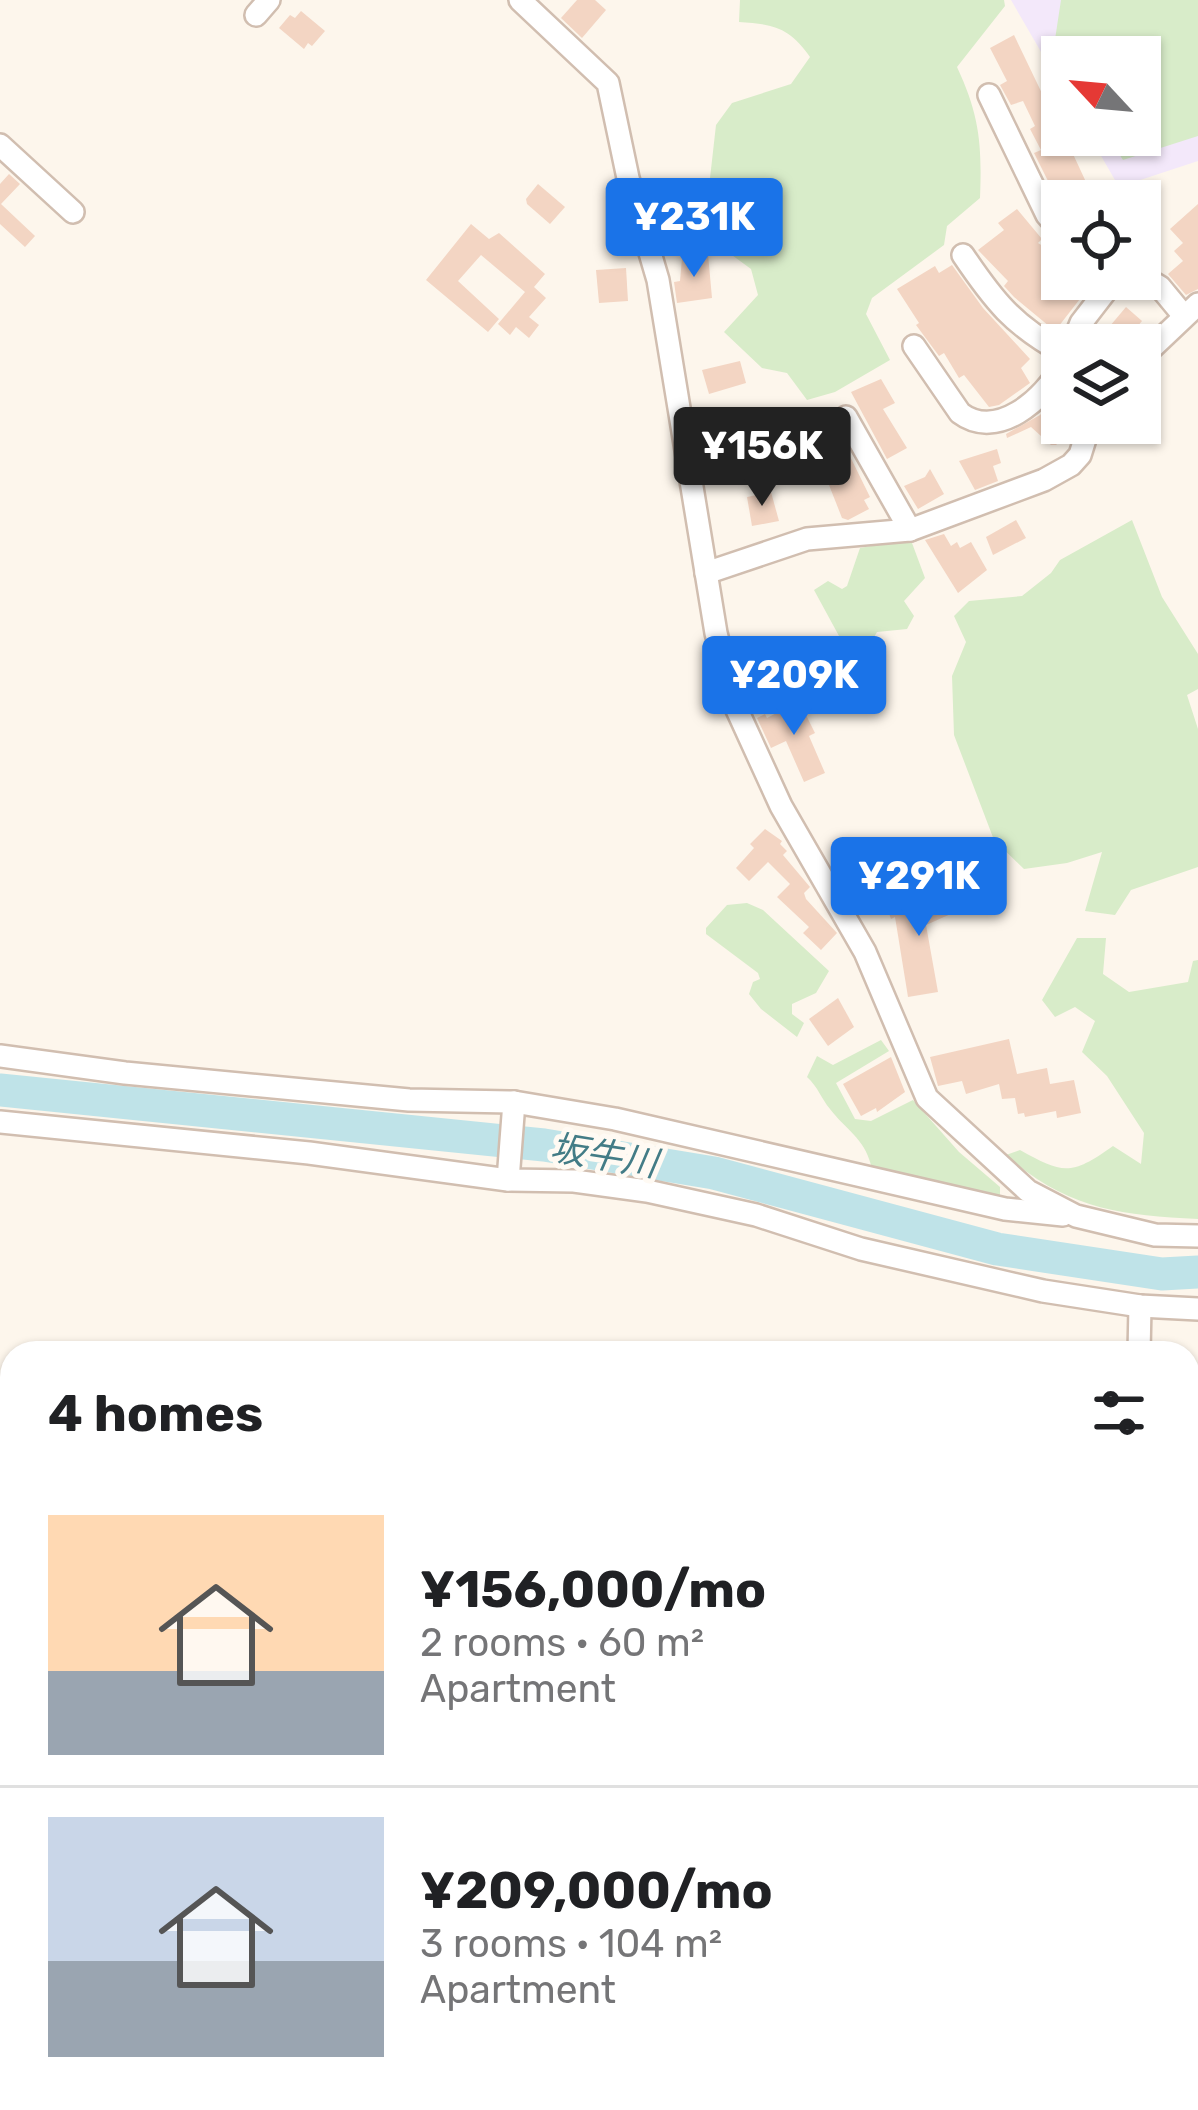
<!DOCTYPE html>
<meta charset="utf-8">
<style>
:root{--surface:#fff;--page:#f2f2f2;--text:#202124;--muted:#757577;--line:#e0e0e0;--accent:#1a73e8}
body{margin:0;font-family:Rubik,"Noto Sans JP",sans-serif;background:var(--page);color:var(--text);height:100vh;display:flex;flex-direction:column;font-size:45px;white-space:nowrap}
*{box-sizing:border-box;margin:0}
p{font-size:39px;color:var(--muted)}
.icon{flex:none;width:66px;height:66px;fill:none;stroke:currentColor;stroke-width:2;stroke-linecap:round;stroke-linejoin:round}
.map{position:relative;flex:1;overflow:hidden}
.side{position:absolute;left:0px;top:1341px;width:1200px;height:771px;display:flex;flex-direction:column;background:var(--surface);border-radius:36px 36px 0 0;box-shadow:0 3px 9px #0004}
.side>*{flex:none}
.needle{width:78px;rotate:296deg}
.tools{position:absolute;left:1041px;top:36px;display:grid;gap:24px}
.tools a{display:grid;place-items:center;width:120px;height:120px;border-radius:0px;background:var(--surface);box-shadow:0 3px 9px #0004;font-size:60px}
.price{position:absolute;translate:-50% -102px;padding:0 27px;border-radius:12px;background:var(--accent);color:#fff;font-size:39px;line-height:78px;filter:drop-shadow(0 3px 6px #0008)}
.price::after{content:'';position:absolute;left:50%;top:72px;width:36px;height:27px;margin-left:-18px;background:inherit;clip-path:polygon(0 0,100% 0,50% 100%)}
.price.on{background:#222;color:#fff}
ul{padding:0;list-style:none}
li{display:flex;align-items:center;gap:36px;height:300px;padding:0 48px}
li+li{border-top:3px solid var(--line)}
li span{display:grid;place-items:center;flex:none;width:336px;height:240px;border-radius:0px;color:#555}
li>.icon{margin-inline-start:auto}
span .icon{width:144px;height:144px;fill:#fffc;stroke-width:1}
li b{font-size:51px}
h2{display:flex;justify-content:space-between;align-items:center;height:144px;padding:0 48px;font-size:51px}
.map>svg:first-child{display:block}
.education{fill:#f3e8fa}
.green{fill:#d8ecc9}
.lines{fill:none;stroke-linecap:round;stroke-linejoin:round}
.river{stroke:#bfe3e8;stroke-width:33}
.building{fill:#f3d5c3}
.street-casing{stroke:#d1beb0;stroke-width:26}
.street{stroke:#fff;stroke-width:21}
.labels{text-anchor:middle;stroke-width:10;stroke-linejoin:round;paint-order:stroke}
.water-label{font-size:36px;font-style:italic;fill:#437c86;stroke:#fffaf3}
</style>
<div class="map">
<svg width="1198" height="2110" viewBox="0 0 1198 2110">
<rect width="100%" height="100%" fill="#fdf6ec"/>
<!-- education -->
<path class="education" d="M1011 0H1198V161L1119 187 1089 135H1140V57H1062V88Z"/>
<!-- green -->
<g class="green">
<path d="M740 0H1004L1005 6 957 67C980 116 982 146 980 198L947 226 944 245 872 298 866 314 890 360 835 392 807 400 787 373 762 368 724 332 758 295 751 269 725 250 709 187 716 125 732 103 791 84 810 57C790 28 774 24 739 22Z"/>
<path d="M1061 0H1198V136L1123 160 1107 135H1140V57L1062 60 1054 46Z"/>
<path d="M1132 520 1162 597 1198 654V689L1187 695 1198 729V867L1131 890 1115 915 1085 911 1102 852 1067 863 1024 869 994 840 954 735 952 676 966 642 954 616 969 601 1022 596 1051 573 1060 560Z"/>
<path d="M888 543H912L925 578 904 601 914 616 907 629 877 632C868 648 865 654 845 647L814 590 828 581 842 589 847 586 860 548Z"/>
<path d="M747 903 763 910 829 971 816 993 792 1004V1014L804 1023 797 1037 761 1009 749 994 753 982 760 979 758 973 706 934V928L727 905Z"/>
<path d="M1077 938H1106L1103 974 1129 992 1188 982 1193 961 1198 960V1219C1119 1215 1067 1209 1006 1155L1020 1150C1063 1174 1071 1176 1113 1146L1141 1164 1144 1133 1107 1076 1082 1052 1095 1021 1075 1007 1055 1017 1042 1000Z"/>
<path d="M881 1040 889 1051 836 1083 855 1119 871 1121 913 1100 959 1152 1000 1187V1196L879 1171 871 1165C864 1138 846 1130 830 1109 821 1098 818 1087 807 1077L817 1056 833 1065Z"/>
</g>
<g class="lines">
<!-- river -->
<path class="river" d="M0 1090 544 1145 714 1173 997 1249 1162 1274 1198 1272"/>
</g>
<!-- building -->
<g class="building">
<path d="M577 0H595L606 10 582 38 561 18Z"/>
<path d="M301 11 325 31 312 46 308 43 304 49 279 28 290 15 295 18Z"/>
<path d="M1014 35 1062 135 1069 136 1077 152 1073 154 1086 182 1078 186 1089 201H1058L1034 153 1041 150 1030 129 1035 126 1023 101 1011 105 1000 85 1007 81 990 48Z"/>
<path d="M9 174 20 184 1 204 35 236 25 247 0 224V184Z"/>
<path d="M538 184 565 207 550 224 527 204 526 199Z"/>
<path d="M1198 204V289L1186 295 1168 274 1183 261 1174 251 1183 243 1170 229Z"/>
<path d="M1017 209 1042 239 1038 243 1062 258V279H1091L1090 286 1055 331 1014 297 1004 286 1008 281 978 250 1004 230 998 223Z"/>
<path d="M471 224 489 239 499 233 545 274 534 287 546 298 529 317 539 325 529 338 516 327 510 335 498 324 525 292 481 255 458 281 499 319 488 332 426 280Z"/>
<path d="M708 254 712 298 677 303 674 282 680 281 682 258Z"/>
<path d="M952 265 983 308 1030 359 1021 368 1030 383 999 405 989 407 964 375 959 378 944 353 939 356 916 325 919 323 897 289 935 266 939 273Z"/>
<path d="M626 268 628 301 599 303 596 270Z"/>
<path d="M1126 307 1142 321 1122 345H1094Z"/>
<path d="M740 361 746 383 709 394 702 370Z"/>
<path d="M881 379 895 403 883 409 907 448 887 459 851 392Z"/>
<path d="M1062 392V425L1069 432 1056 445H1051L1031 427 1007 438 1006 434 1040 415Z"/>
<path d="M839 434 870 497 864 500 869 509 848 520 842 518 829 485 833 484 818 443Z"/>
<path d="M997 449 1001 463 993 466 998 481 975 490 959 461Z"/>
<path d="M930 469 944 494 918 509 904 486 925 477Z"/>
<path d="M771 492 779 521 752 526 747 497Z"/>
<path d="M1016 520 1026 538 993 555 986 537Z"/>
<path d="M944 534 951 546 957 542 960 548 971 542 987 570 958 593 925 540Z"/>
<path d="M799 701 815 733 809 736 825 773 804 782 786 741 771 748 757 718 765 714 767 718Z"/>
<path d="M765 829 782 841 780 844 787 851 783 855 810 887 804 893 806 899 837 933 821 950 803 933 809 927 777 897 790 884 768 862 749 881 736 868 754 848 750 844Z"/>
<path d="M946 891 953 913 926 925 938 992 908 997 895 917 891 919 886 905Z"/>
<path d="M838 998 854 1027 828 1046 809 1019Z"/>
<path d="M1009 1039 1017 1074 1047 1068 1050 1084 1074 1080 1081 1113 1057 1118 1056 1111 1025 1117 1024 1113 1018 1114 1015 1098 1002 1099 999 1084 966 1094 962 1081 938 1086 930 1057Z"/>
<path d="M891 1057 905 1092 877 1112 876 1108 861 1116 843 1084Z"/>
</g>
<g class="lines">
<!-- street casing -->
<g class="street-casing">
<g id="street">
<path d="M520 0 608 83 628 178 658 280 716 633 733 701 781 806 865 952 927 1098 1028 1191 1076 1216 1155 1235 1198 1236"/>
<path d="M256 15 269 0"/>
<path d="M989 95 1047 215 1062 232"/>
<path d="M0 145 73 212"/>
<path d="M963 255C994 301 1013 325 1062 352"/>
<path d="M1140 275 1160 287 1184 316"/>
<path d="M1072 345 1081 323 1115 279"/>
<path d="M914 346 960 413C997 441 1044 399 1062 366"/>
<path d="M1140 359 1198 304"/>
<path d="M846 417 910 530"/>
<path d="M706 573 807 539 910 530 1044 480 1071 465 1080 455 1090 423"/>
<path d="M0 1056 125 1073 409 1100 514 1102 615 1119 1005 1209 1063 1215"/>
<path d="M0 1122 309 1153 508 1180 574 1181 647 1191 756 1215 861 1249 1043 1291 1140 1306 1198 1309"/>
<path d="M508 1180 514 1102"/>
<path d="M1139 1353 1140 1306"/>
<path d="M1188 1659 1198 1654"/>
<path d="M0 1735 12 1736"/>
<path d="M1188 1856 1198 1861"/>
<path d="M0 1973 12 1979"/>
<path d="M1188 2074 1198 2060"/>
<path d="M595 2100 618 2110"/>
<path d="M816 2105 828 2110"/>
<path d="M644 2110 650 2100"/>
<path d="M843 2110 847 2100"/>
<path d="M991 2110 993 2100"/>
<path d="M1167 2110 1173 2100"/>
</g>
</g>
<!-- street -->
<use href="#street" class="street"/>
</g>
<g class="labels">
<!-- water labels -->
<g class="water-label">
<text transform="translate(604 1155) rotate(9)" y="13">坂牛川</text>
</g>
</g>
</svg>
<div class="tools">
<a><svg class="needle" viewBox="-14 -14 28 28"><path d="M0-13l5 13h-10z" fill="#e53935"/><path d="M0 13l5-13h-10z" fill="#757577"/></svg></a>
<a><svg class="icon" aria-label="locate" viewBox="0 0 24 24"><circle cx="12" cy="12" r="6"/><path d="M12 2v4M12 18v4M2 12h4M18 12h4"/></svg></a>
<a><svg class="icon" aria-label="layers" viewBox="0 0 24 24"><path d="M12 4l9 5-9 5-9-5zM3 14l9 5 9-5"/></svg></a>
</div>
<b class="price" style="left:694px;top:280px">¥231K</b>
<b class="price on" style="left:762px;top:509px">¥156K</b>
<b class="price" style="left:794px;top:738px">¥209K</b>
<b class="price" style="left:919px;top:939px">¥291K</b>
<section class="side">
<h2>4 homes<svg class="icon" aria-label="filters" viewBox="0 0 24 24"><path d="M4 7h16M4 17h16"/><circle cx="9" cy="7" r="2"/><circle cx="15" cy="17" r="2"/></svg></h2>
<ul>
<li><span style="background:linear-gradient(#ffd9b3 65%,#9aa5b1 0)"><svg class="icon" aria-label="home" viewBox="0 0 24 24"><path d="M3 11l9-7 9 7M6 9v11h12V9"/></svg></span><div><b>¥156,000/mo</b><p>2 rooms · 60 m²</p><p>Apartment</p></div></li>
<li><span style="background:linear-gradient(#c9d6e8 60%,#9aa5b1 0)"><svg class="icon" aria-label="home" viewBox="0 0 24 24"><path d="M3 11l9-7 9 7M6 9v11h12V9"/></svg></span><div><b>¥209,000/mo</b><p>3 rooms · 104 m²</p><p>Apartment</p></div></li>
</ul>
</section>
</div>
